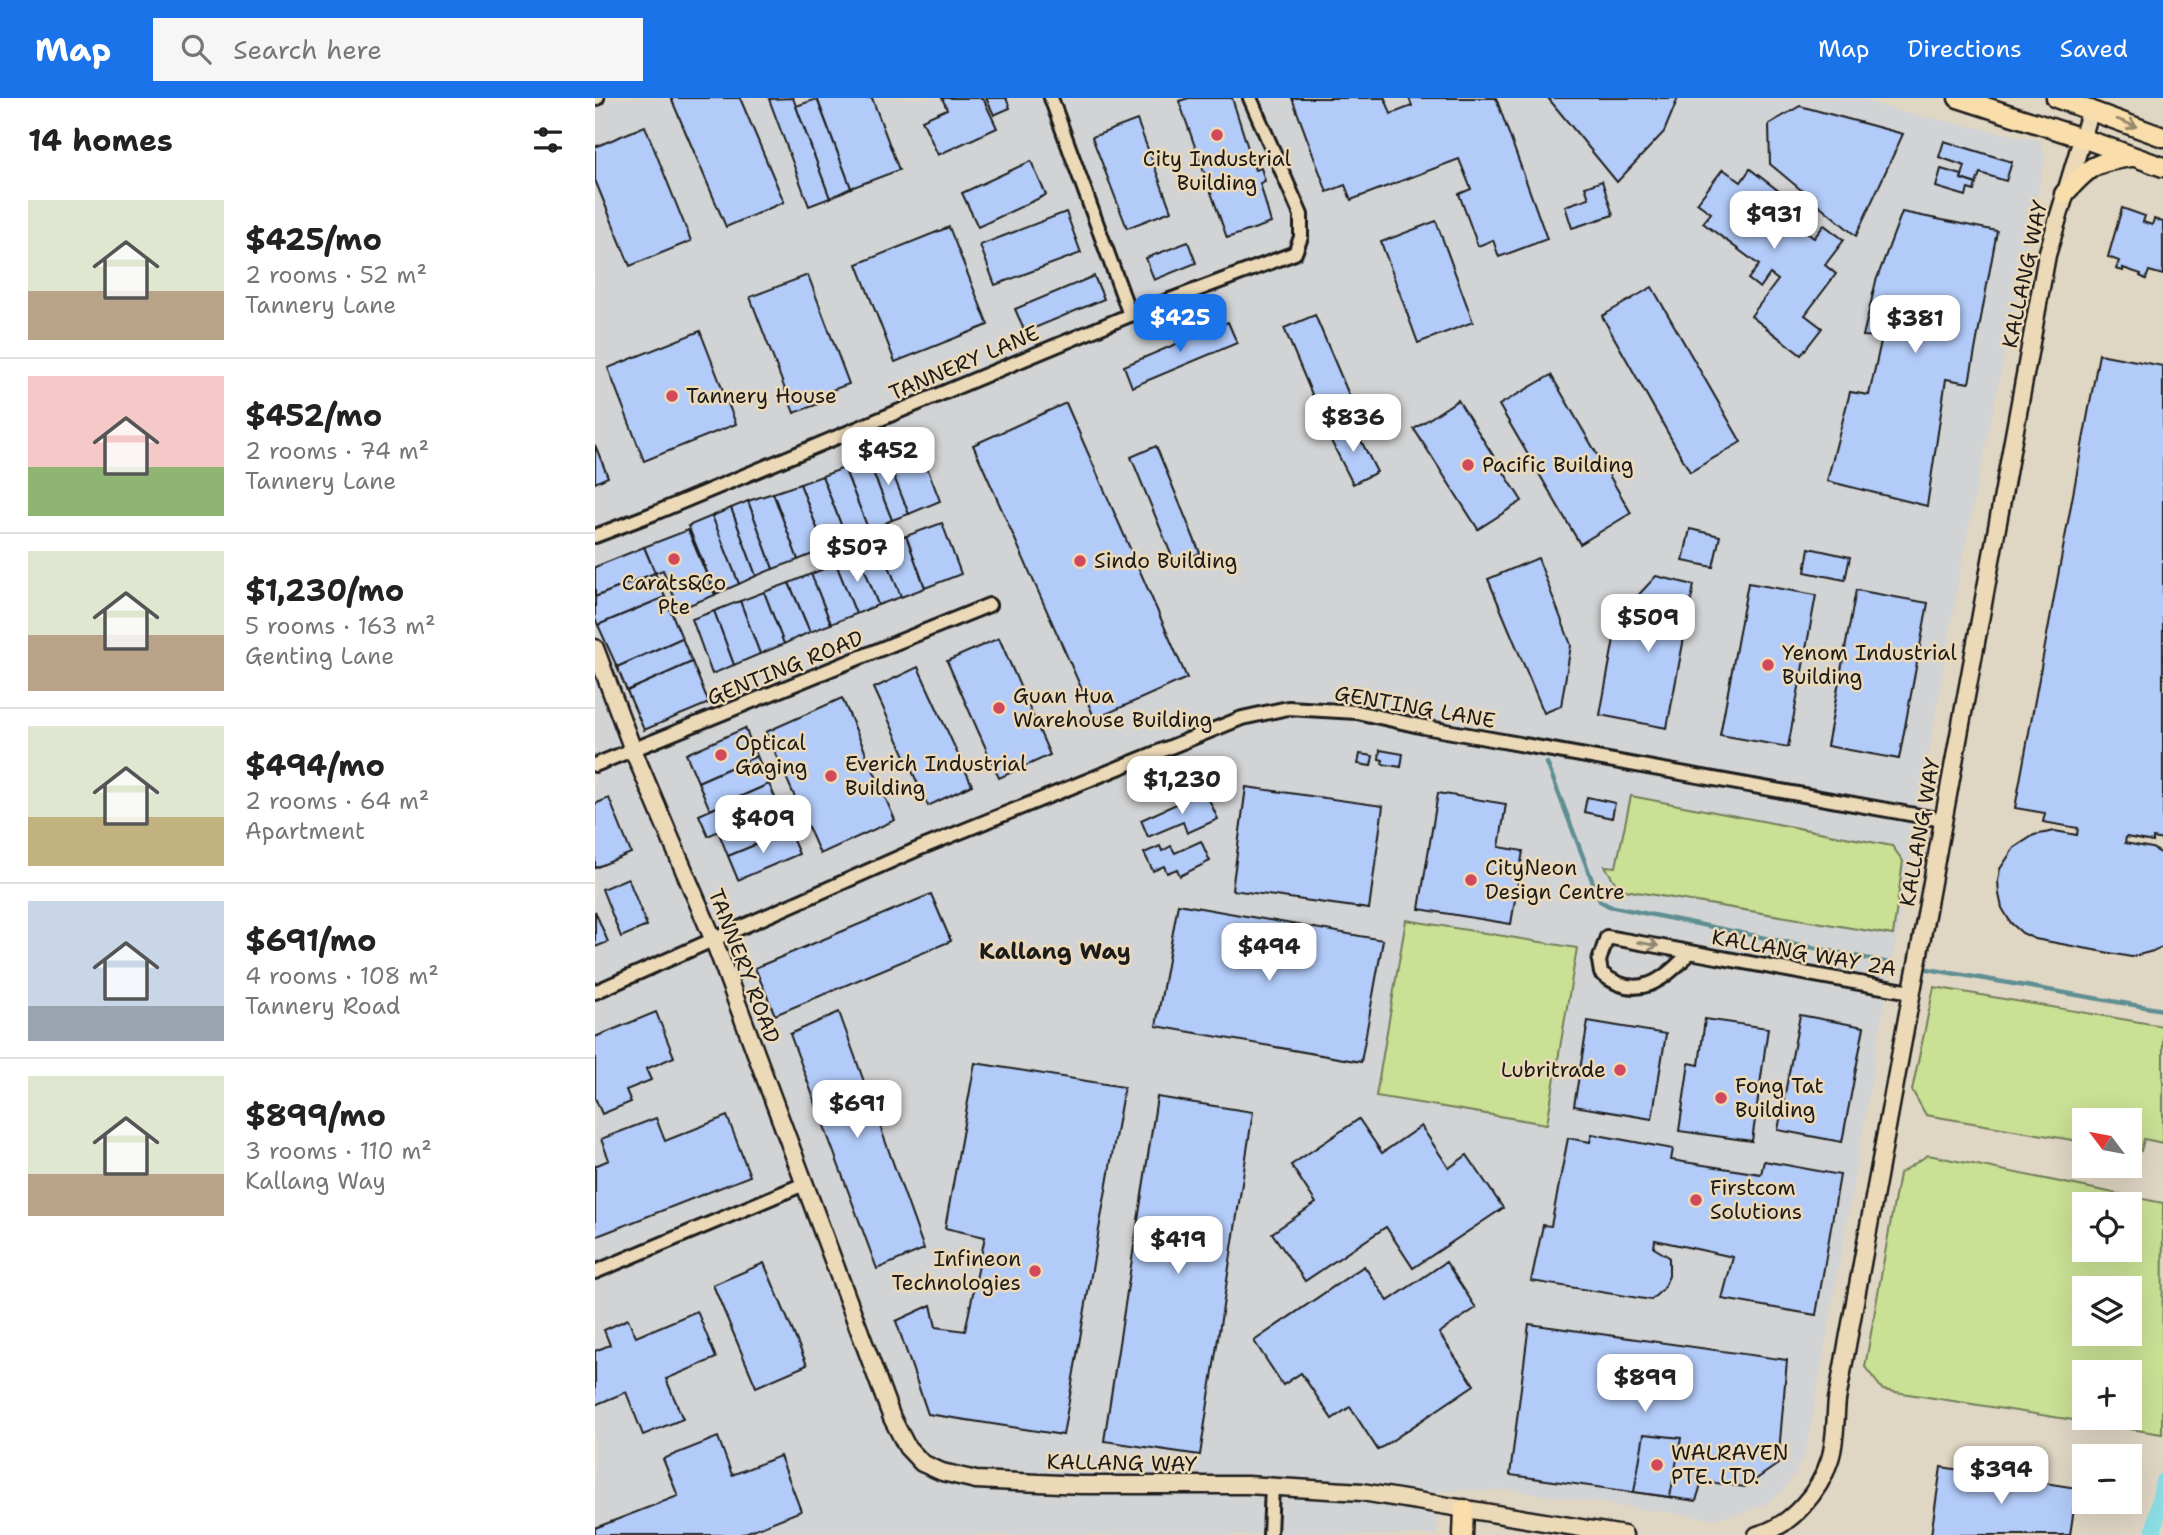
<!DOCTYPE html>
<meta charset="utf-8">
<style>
:root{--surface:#fff;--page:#f6f6f6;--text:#222;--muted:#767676;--line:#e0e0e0;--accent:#1a73e8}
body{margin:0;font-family:"Shantell Sans",sans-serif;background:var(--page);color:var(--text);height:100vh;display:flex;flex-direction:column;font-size:26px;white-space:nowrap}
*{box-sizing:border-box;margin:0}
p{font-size:23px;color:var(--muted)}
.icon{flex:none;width:38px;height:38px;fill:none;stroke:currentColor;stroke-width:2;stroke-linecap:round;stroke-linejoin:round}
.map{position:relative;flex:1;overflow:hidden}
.drawer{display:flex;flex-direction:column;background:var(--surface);width:595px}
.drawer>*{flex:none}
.needle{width:46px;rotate:302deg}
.tools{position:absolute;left:1477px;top:1010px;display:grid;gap:14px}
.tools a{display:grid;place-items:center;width:70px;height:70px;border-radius:0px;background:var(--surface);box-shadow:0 7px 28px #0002;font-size:35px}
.price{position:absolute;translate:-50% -60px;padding:0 16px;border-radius:14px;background:#fff;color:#222;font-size:23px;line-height:46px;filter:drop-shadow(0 2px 4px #0008)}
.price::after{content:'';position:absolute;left:50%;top:42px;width:21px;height:16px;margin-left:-10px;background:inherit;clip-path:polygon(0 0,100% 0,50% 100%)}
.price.on{background:var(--accent);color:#fff}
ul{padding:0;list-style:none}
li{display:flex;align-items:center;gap:21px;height:175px;padding:0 28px}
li+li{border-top:2px solid var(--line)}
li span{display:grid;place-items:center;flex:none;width:196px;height:140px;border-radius:0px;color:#555}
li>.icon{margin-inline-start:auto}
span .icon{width:84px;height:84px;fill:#fffc;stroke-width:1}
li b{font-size:30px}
h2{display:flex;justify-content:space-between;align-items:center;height:84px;padding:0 28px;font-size:30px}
header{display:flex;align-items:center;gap:42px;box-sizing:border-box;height:98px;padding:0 35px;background:var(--accent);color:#fff}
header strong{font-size:33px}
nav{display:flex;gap:38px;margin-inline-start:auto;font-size:24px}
.search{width:490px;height:63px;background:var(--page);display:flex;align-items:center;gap:18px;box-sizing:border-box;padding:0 24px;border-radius:0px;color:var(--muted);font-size:26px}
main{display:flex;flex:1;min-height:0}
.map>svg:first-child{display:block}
.built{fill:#d2d3d4}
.green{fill:#c9e095;stroke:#727e58;stroke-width:2;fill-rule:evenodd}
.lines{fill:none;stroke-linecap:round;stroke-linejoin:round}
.stream{stroke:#5f8f93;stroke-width:4.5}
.canal{stroke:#8bdce3;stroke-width:16}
.building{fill:#b2cbf9;stroke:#1c1c1c;stroke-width:2}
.street-casing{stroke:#1c1c1c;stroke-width:18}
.secondary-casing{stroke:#1c1c1c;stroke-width:21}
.primary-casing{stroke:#1c1c1c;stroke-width:23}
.street{stroke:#ecd9b7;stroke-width:12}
.secondary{stroke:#ecd9b7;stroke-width:16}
.primary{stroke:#f9deab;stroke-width:18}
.oneway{stroke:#96876b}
.oneway2{stroke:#8e8471}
.poi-dot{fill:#d1495b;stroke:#ecd9b7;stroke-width:2.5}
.labels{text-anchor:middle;stroke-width:5;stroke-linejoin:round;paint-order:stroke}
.poi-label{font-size:21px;fill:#1c1c1c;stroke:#ecd9b7;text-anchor:start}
.street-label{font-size:21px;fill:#1c1c1c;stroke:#ecd9b7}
.neighbourhood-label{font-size:23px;font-weight:bold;fill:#1c1c1c;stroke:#ecd9b7}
</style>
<header>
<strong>Map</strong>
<div class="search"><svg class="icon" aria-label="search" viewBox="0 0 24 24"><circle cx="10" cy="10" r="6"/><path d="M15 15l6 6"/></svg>Search here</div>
<nav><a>Map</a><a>Directions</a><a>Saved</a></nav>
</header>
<main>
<section class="drawer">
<h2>14 homes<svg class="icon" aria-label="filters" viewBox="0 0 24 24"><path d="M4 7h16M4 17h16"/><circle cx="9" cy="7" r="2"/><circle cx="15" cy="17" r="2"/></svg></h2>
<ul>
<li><span style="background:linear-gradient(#dfe7d0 65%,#b9a48a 0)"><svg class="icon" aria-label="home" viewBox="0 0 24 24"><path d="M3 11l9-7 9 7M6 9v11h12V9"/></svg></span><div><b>$425/mo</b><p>2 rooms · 52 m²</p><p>Tannery Lane</p></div></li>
<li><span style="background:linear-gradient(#f6c9c9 65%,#8fb573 0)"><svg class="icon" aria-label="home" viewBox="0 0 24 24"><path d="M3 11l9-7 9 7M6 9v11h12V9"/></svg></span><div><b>$452/mo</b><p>2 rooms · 74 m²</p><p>Tannery Lane</p></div></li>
<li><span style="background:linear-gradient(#dfe7d0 60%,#b9a48a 0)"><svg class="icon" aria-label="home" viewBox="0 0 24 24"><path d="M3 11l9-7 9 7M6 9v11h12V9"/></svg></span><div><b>$1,230/mo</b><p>5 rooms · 163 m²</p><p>Genting Lane</p></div></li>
<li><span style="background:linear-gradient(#dfe7d0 65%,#c2b280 0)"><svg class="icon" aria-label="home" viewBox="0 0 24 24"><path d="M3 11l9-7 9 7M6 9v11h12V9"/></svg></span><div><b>$494/mo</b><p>2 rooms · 64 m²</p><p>Apartment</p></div></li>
<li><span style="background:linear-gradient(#c9d6e8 75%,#9aa5b1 0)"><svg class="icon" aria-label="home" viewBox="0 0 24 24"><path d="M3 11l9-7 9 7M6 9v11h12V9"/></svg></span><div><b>$691/mo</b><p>4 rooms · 108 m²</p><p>Tannery Road</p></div></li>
<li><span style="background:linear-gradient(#dfe7d0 70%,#b9a48a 0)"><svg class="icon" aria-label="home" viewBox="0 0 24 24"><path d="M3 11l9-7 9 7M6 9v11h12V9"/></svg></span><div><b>$899/mo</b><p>3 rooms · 110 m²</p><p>Kallang Way</p></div></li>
</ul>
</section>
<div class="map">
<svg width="1568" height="1437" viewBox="0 0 1568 1437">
<rect width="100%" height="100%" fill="#e0d6c4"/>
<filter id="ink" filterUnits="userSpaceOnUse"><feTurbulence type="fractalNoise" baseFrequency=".0143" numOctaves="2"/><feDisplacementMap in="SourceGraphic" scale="14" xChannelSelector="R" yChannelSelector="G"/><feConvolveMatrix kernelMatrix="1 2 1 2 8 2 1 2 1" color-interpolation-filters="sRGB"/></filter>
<g filter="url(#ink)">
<!-- built -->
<path class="built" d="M0 0H1263L1304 13 1446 43 1450 60 1369 453 1218 1316 1210 1356 1200 1375 1188 1393 1169 1407 1144 1416 1117 1421 916 1392 844 1393 842 1437H0Z"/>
<!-- green -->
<g class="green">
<path d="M1036 698 1297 748 1308 763 1298 837 1024 791 1010 768 1021 769Z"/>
<path d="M811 822 982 850 952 1026 781 998Z"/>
<path d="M1339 889 1568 928V1045L1549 1041 1546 1053 1535 1051V1022H1489V1044L1331 1017 1317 992Z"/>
<path d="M1333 1057 1568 1105 1567 1336 1288 1292 1270 1269 1304 1076ZM1489 1106H1535V1152H1489ZM1535 1190V1236H1489V1190ZM1489 1274H1535V1320H1489Z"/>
</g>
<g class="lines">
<!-- stream -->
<g class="stream">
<path d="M952 665 1005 803 1014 808 1299 866"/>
<path d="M1333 871 1568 912"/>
</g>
<!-- canal -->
<path class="canal" d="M1558 1437 1568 1383"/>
</g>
<!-- building -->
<g class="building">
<path d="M76 0H145L189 104 131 129Z"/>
<path d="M198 0 235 100 214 108 174 1Z"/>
<path d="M222 0H277L304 72 256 90Z"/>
<path d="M347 0H388L402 30 343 57 327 22 352 11Z"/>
<path d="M391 0H411L415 10 399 17Z"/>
<path d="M594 0H637L660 72 666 70 670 83 665 85 676 125 632 140 584 3Z"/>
<path d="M697 0H790L796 16 817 8 814 0H901L952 141 904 159 898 142 883 148 864 96 876 91 864 61 756 102 750 87 732 94Z"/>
<path d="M953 0H1083L1069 34 1022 84Z"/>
<path d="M222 1 256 90 235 100 201 8Z"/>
<path d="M1205 8 1308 36 1261 138 1175 66 1174 26Z"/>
<path d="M542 22 576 113 532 130 497 39Z"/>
<path d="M50 28 96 143 35 168 0 82V49Z"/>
<path d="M1349 43 1417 64 1411 83 1385 75 1381 86 1366 81 1370 68 1344 59Z"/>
<path d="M436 63 451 97 383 129 367 95Z"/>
<path d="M1128 71 1146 84 1155 71 1214 116 1204 129 1219 140 1229 127 1249 142 1230 167 1241 176 1210 217 1227 230 1206 257 1156 218 1183 182 1175 176 1165 190 1153 181 1164 167 1108 125 1116 115 1102 105Z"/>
<path d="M1346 71 1367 77 1366 81 1381 86 1379 93 1373 91 1371 98 1341 89Z"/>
<path d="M1007 83 1018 117 977 130 970 108 994 100 990 89Z"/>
<path d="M1527 110 1550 118 1548 124 1557 127 1559 121 1568 124V177L1554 173 1551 181 1545 178 1546 176 1528 170V173L1521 171 1524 163 1513 159Z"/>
<path d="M471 114 486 155 400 187 385 147Z"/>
<path d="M1307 114 1402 133 1374 285 1351 281 1332 408 1232 383 1255 294 1274 297 1287 239 1268 238 1281 183Z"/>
<path d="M841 123 878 224 823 245 786 144Z"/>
<path d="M354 129 393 227 300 264 262 166Z"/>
<path d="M593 144 601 165 559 182 551 160Z"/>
<path d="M213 177 254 286 223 297 226 305 199 315 155 199Z"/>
<path d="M499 178 509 201 430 234 420 211Z"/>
<path d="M1057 189 1146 344 1095 374 1007 218Z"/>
<path d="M720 217 763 318 732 332 689 230Z"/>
<path d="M633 224 642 245 537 289 529 268Z"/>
<path d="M105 233 141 326 49 363 13 270Z"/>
<path d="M1504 256 1568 268V742L1558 740V744L1531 739 1530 745 1557 750 1568 756V848L1562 852 1536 859 1440 841 1427 835 1416 825 1407 810 1404 796 1403 783 1405 771 1419 750 1439 737 1460 733 1482 737 1483 730 1448 724 1450 715 1420 710Z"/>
<path d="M956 277 1036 415 985 446 904 307Z"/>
<path d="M863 302 927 403 883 431 819 331Z"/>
<path d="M471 305 592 580 500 621 378 347Z"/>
<path d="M758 327 782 374 758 386 734 339Z"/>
<path d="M0 347 13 379 0 385Z"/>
<path d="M561 348 605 455 580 466 536 359Z"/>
<path d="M290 355 314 416 297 422 273 362Z"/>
<path d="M273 362 297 422 274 433 249 370Z"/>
<path d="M330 364 345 403 314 416 298 376Z"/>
<path d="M249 370 274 433 252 442 227 378Z"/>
<path d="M227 378 252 442 230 451 205 386Z"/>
<path d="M205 386 230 451 203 462 178 395Z"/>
<path d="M178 395 203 462 178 471 153 403Z"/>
<path d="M153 403 178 471 161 478 136 410Z"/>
<path d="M136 410 161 478 144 486 117 418Z"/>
<path d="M117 418 144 486 121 496 93 428Z"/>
<path d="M347 425 366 476 330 490 311 438Z"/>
<path d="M1095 431 1125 438 1118 469 1088 463Z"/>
<path d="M93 432 120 497 84 511 68 472 60 475 49 449Z"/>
<path d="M311 438 330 490 306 499 286 448Z"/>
<path d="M286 448 306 499 283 507 264 456Z"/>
<path d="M49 449 60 475 0 499V469Z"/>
<path d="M1214 450 1255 459 1250 482 1210 474Z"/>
<path d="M264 456 283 507 261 516 241 466Z"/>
<path d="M943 460 976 547 966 608 949 615 893 481Z"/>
<path d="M241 466 261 516 236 526 216 476Z"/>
<path d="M60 475 70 499 3 527 0 521V499Z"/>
<path d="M216 476 236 526 215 534 194 485Z"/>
<path d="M1061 478 1099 487 1072 630 1005 617 1023 519Z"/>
<path d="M194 485 215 534 189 546 169 494Z"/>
<path d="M1153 485 1221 497 1193 649 1125 637Z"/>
<path d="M1261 492 1333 505 1304 661 1232 648Z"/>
<path d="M169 494 189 546 165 556 145 503Z"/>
<path d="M70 499 87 540 22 569 3 527Z"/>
<path d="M145 503 165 556 139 567 119 513Z"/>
<path d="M119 513 139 567 117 576 97 521Z"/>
<path d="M87 540 97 564 32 593 22 569Z"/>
<path d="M404 540 455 657 404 680 352 563Z"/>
<path d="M97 564 114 605 49 632 32 593Z"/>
<path d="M323 569 377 687 333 708 279 590Z"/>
<path d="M247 600 300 722 225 756 171 634Z"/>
<path d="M150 630 162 658 103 684 91 656Z"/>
<path d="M785 652 808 656 806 669 787 666 788 662 784 661Z"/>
<path d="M765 656 778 658 776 668 763 666Z"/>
<path d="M162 658 174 686 115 712 103 684Z"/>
<path d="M631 662 635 671 630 673 633 679 626 683 619 667Z"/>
<path d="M174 686 183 706 113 738 104 717Z"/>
<path d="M651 689 788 708 774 811 637 792Z"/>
<path d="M610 693 623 721 592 735 588 724 553 739 546 722Z"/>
<path d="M843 695 911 706 904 749 928 753 916 826 824 811Z"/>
<path d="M992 699 1020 705 1017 720 989 714Z"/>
<path d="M14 700 36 755 0 770V706Z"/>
<path d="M183 706 194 733 133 758 123 733Z"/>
<path d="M194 733 204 756 143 782 133 758Z"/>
<path d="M606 743 615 763 585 778 582 771 572 775 569 768 558 773 549 755 565 748 567 753 576 748 580 755Z"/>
<path d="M33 780 52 828 26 839 7 791Z"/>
<path d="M336 796 356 843 180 917 160 870Z"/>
<path d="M583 806 788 842 766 964 561 928Z"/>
<path d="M0 813 13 844 0 849Z"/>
<path d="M61 914 79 959 51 971 56 982 31 992 36 1004 7 1016 0 1000V939Z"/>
<path d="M244 914 329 1151 282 1171 195 936Z"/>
<path d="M1205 917 1269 929 1247 1044 1183 1032Z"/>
<path d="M1110 921 1173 930 1157 1043 1084 1033 1094 965 1104 967Z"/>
<path d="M993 923 1071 936 1057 1021 979 1008Z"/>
<path d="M380 965 529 989 468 1337 333 1316 301 1223 336 1207 341 1229 370 1233 390 1139 350 1130Z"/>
<path d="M562 999 658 1014 605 1357 509 1343Z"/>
<path d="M132 1018 155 1078 0 1139V1068L14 1062 6 1041 61 1020 70 1043Z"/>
<path d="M764 1021 787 1055 826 1028 854 1070 872 1057 908 1110 818 1170 791 1129 710 1183 677 1135 721 1105 696 1067Z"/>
<path d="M997 1036 1078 1051 1076 1062 1166 1076 1169 1063 1245 1077 1221 1217 1127 1201 1138 1159 1060 1142 1059 1150 1074 1159V1178L1068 1191 1056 1202 936 1183 948 1127 956 1128 973 1040 995 1044Z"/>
<path d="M851 1164 881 1210 844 1235 879 1287 783 1352 755 1309 737 1321 706 1275 688 1287 659 1243 769 1168 793 1203Z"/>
<path d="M169 1165 212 1267 161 1289 118 1187Z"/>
<path d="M102 1213 121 1260 71 1281 88 1321 48 1337 31 1294 0 1307V1253L15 1247 9 1232 33 1221 41 1239Z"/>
<path d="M934 1226 1192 1262 1183 1366 1150 1389 1107 1383 1101 1403 915 1377Z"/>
<path d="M1049 1336 1086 1340 1075 1399 1039 1394Z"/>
<path d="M123 1339 137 1377 185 1358 206 1413 145 1437H0V1430L83 1398 68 1361Z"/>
<path d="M1346 1369 1482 1390 1475 1437H1336Z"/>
</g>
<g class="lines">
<!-- street casing -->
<g class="street-casing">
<g id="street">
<path d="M456 0 535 217"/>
<path d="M0 1 2 0"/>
<path d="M0 438 60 415 535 217 700 155 706 139V117L655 0"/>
<path d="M0 667 394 507"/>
<path d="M1095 854C1069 883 1042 904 1006 875L1004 863 1012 839C1114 857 1215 877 1317 894"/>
<path d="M0 894 323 751 647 620 693 610 762 614 829 629 1348 722"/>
<path d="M0 1174 209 1086"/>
<path d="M675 1437 677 1388"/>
</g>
</g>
<!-- secondary casing -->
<g class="secondary-casing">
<g id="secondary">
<path d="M0 550 38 652 119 843 297 1320 312 1349 327 1365 347 1374 381 1382 486 1387H652L767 1394 1029 1437"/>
<path d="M1162 1437C1195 1429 1225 1394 1235 1361 1241 1343 1240 1321 1242 1302L1452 157 1496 11"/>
</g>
</g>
<!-- primary casing -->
<g class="primary-casing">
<g id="primary">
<path d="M1363 0 1487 40 1568 69"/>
<path d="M1461 0 1568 39"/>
<path d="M1469 96C1495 68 1497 65 1536 59"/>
<path d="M868 1437 869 1411"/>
</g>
</g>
<!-- street -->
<use href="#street" class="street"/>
<!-- secondary -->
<use href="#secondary" class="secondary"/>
<!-- primary -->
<use href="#primary" class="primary"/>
</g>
<!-- one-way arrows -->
<defs><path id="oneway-shaft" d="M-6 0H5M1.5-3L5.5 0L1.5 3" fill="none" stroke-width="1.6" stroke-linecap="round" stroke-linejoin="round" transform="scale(1.75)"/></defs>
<use class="oneway" href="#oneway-shaft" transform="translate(1532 25) rotate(21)"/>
<use class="oneway2" href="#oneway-shaft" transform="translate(1053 846) rotate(10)"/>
</g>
<!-- markers -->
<g class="poi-dot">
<circle cx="622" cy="37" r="7"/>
<circle cx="77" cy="298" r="7"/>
<circle cx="873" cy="367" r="7"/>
<circle cx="79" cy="461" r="7"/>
<circle cx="485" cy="463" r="7"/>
<circle cx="1173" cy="567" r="7"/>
<circle cx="404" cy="610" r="7"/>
<circle cx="126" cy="657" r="7"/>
<circle cx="236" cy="678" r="7"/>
<circle cx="876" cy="782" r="7"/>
<circle cx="1025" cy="972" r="7"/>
<circle cx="1126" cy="1000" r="7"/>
<circle cx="1101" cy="1102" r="7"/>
<circle cx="440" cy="1173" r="7"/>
<circle cx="1062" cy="1367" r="7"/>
</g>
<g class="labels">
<!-- poi labels -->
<g class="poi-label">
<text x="622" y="68" text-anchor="middle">City Industrial<tspan x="622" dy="24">Building</tspan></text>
<text x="91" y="305">Tannery House</text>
<text x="887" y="374">Pacific Building</text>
<text x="499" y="470">Sindo Building</text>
<text x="79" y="492" text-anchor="middle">Carats&amp;Co<tspan x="79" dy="24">Pte</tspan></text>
<text x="1187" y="562">Yenom Industrial<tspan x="1187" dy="24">Building</tspan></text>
<text x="418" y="605">Guan Hua<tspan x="418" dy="24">Warehouse Building</tspan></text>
<text x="140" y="652">Optical<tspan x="140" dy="24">Gaging</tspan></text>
<text x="250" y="673">Everich Industrial<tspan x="250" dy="24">Building</tspan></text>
<text x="890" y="777">CityNeon<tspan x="890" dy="24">Design Centre</tspan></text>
<text x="1011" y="979" text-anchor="end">Lubritrade</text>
<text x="1140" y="995">Fong Tat<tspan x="1140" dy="24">Building</tspan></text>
<text x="1115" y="1097">Firstcom<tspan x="1115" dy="24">Solutions</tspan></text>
<text x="426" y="1168" text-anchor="end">Infineon<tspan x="426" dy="24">Technologies</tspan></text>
<text x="1076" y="1362">WALRAVEN<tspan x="1076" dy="24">PTE. LTD.</tspan></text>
</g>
<!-- street labels -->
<g class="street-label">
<text transform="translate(1430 176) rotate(-78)" y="7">KALLANG WAY</text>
<text transform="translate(369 265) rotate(-23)" y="7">TANNERY LANE</text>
<text transform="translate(190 570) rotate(-22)" y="7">GENTING ROAD</text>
<text transform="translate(820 609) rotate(10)" y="7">GENTING LANE</text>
<text transform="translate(1325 734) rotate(-80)" y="7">KALLANG WAY</text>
<text transform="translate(1209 855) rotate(10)" y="7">KALLANG WAY 2A</text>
<text transform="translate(149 868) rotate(69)" y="7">TANNERY ROAD</text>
<text transform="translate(527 1365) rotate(1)" y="7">KALLANG WAY</text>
</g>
<!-- neighbourhood labels -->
<g class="neighbourhood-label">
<text x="460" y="861">Kallang Way</text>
</g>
</g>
</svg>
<div class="tools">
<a><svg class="needle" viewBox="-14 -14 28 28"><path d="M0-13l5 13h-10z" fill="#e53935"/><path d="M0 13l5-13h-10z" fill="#767676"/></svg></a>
<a><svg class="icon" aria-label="locate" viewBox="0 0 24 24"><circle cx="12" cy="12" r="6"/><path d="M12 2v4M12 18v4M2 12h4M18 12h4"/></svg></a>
<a><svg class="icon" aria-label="layers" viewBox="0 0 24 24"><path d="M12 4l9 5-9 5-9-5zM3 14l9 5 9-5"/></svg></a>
<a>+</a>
<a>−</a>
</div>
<b class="price" style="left:1179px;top:153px">$931</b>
<b class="price on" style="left:585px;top:256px">$425</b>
<b class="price" style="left:1320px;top:257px">$381</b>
<b class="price" style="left:758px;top:356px">$836</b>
<b class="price" style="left:293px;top:389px">$452</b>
<b class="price" style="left:262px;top:486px">$507</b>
<b class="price" style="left:1053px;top:556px">$509</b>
<b class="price" style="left:587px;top:718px">$1,230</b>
<b class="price" style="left:168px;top:757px">$409</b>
<b class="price" style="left:674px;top:885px">$494</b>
<b class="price" style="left:262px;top:1042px">$691</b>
<b class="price" style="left:583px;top:1178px">$419</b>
<b class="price" style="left:1050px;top:1316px">$899</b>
<b class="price" style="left:1406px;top:1408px">$394</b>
</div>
</main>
